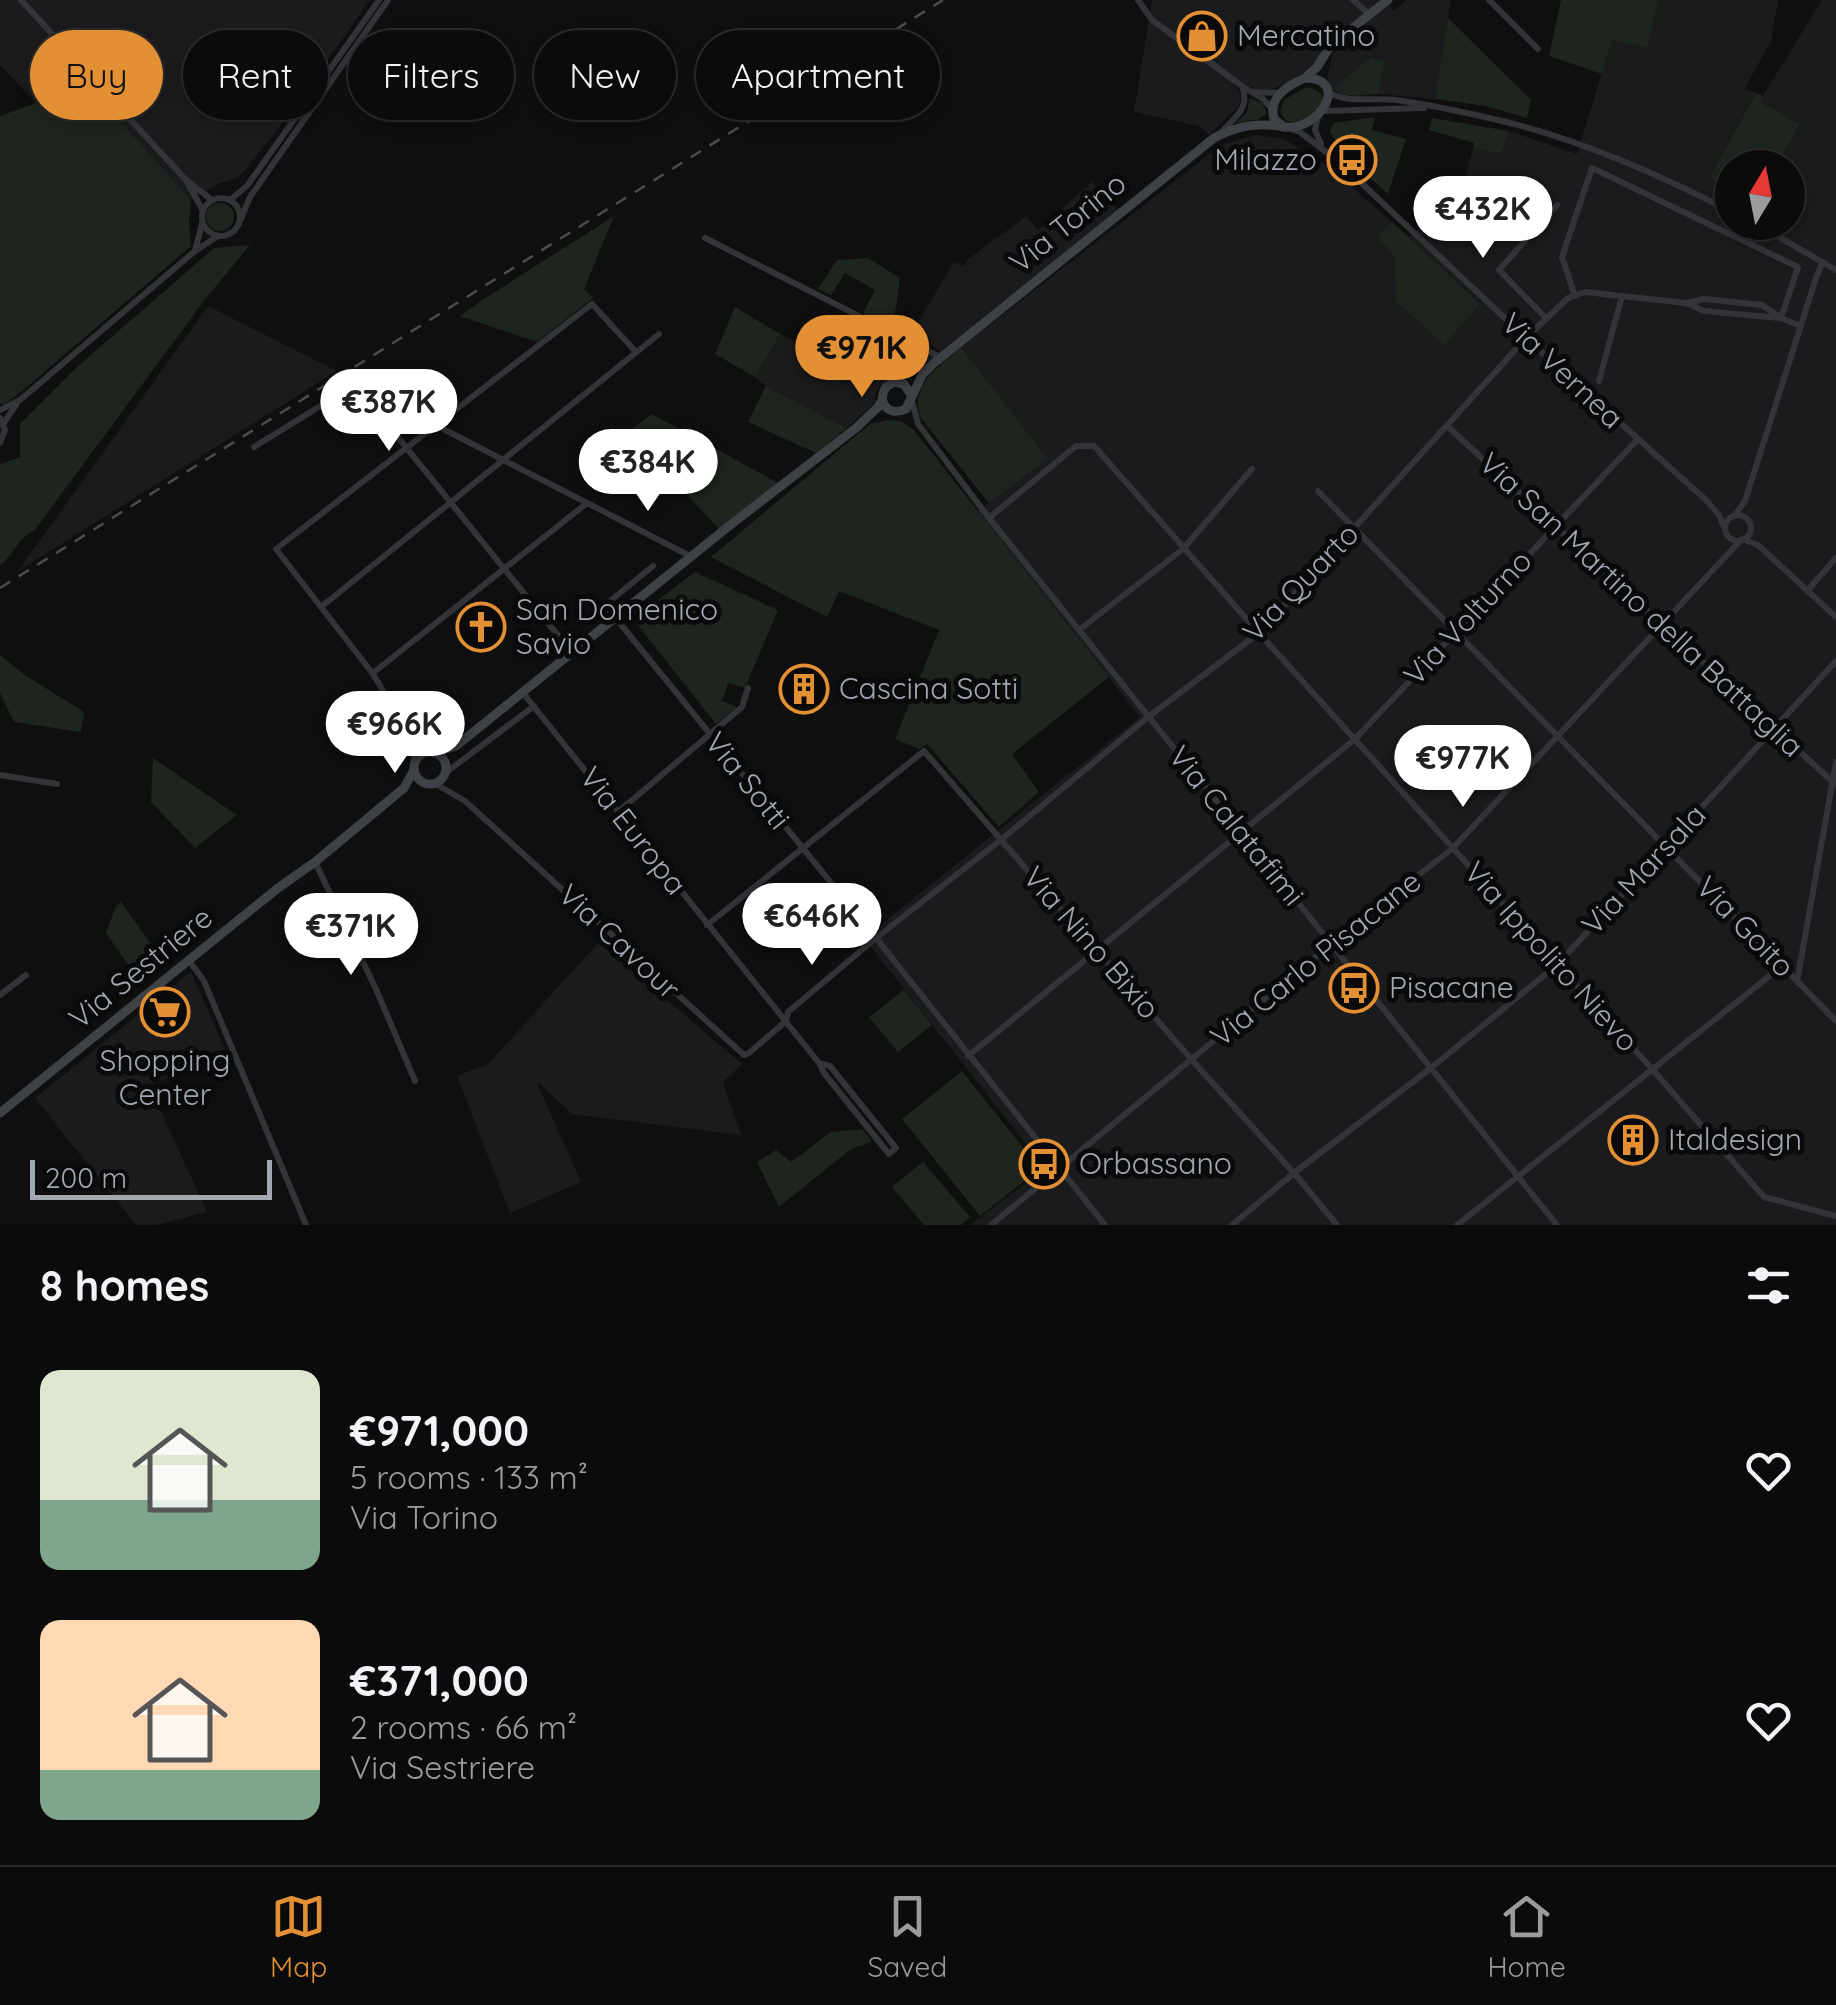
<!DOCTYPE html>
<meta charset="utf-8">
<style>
:root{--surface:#0b0b0c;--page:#141415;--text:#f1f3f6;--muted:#9a9b9d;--line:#2b2b2d;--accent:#e38f34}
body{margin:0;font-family:Quicksand,sans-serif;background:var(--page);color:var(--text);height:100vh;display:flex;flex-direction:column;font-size:38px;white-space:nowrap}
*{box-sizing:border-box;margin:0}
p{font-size:32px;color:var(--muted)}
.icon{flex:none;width:55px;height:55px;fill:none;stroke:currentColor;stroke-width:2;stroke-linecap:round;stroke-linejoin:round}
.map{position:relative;height:1225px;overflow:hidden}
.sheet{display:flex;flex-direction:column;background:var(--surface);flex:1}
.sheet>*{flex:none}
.banner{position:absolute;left:30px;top:30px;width:1000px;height:90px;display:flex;gap:20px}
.needle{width:65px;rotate:10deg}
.tools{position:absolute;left:1715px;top:150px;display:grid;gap:20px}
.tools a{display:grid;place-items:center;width:90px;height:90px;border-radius:50%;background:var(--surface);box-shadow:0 5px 15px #0003,0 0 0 2px var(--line);font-size:50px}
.scale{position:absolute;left:30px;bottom:25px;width:242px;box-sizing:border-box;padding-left:10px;border:5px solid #a1a8b0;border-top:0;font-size:28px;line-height:35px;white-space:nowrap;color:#a1a8b0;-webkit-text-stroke:8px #0a0a0b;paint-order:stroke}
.price{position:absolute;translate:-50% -85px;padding:0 22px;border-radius:35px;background:#fff;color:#222;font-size:32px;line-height:65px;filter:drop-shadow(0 2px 5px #0008)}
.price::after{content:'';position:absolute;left:50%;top:60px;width:30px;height:22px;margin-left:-15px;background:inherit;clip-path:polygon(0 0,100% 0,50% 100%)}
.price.on{background:var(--accent);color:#111}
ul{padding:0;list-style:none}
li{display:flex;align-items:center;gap:30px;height:250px;padding:0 40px}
li span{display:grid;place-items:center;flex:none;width:280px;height:200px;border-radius:20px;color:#555}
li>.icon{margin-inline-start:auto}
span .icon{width:120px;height:120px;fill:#fffc;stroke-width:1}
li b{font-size:42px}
h2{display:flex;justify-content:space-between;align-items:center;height:120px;padding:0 40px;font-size:42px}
.tag{padding:0 35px;border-radius:45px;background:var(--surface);box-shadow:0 5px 15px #0003,0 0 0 2px var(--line);font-size:35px;line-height:90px}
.tag.on{background:var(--accent);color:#111}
.tab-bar{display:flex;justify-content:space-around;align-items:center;height:140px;border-top:2px solid var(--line);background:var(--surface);font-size:28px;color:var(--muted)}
.tab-bar a{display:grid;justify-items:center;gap:5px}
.tab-bar .on{color:var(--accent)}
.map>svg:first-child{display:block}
.built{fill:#1b1b1d}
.green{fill:#1e241e}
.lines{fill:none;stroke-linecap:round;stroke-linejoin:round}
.street{stroke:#323437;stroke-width:6}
.secondary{stroke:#3e4145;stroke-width:9}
.rail{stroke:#494c50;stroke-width:2.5;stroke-dasharray:12 10;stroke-linecap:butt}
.labels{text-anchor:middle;stroke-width:10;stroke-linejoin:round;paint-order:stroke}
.poi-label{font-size:30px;fill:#a1a8b0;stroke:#0a0a0b;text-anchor:start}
.street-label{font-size:30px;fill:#a1a8b0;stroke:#0a0a0b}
</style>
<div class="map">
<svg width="1836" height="1225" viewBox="0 0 1836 1225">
<rect width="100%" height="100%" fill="#0f0f10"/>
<!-- built -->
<g class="built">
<path d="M0 0H370L276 132 238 178 217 184 191 200 82 79H61L36 103 0 65Z"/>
<path d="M1152 0H1381L1313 68 1285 84 1269 90H1256L1240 81 1235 87 1242 94 1239 106 1209 135 1199 126 1134 112Z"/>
<path d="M1406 0H1451L1435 99 1379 94 1384 59 1378 61 1372 58 1332 89 1327 77 1332 56 1340 43 1389 6 1393 11Z"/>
<path d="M1658 0H1778L1771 41 1745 88 1756 93 1709 178 1732 190V222H1788V168L1776 167 1800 124 1759 102 1822 0H1836V1225H970L1045 1168 864 938 1140 717 977 512 1047 459 961 347 1220 146 1255 135 1284 139 1330 168 1409 237 1462 191 1473 148 1501 154 1509 131 1577 154 1612 40 1648 48Z"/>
<path d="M1092 182 1118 210 941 351 910 336 954 262 964 266 968 259 1027 216 1038 230Z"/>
<path d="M208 306 337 371 18 571Z"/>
<path d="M860 320 935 357 907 379H892L881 385 876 392 874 403 847 428 766 386 755 377 780 334 839 362Z"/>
<path d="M599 942 742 1064 723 1082 741 1135 572 1114 539 1083 538 1085 581 1182 510 1213 457 1076 488 1064Z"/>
<path d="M191 972 232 1065 212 1073 207 1063 149 1085 207 1212 156 1225H136L35 1098Z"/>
</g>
<!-- green -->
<g class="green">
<path d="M1561 0H1658L1648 48 1612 40 1602 74 1549 56Z"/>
<path d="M1448 18 1531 100 1527 118 1486 106 1435 99Z"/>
<path d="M777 50 826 68 744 117Z"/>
<path d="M1372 57 1378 61 1385 58 1379 94C1362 95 1346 99 1332 89Z"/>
<path d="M61 79H82L191 200 189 220 191 246 28 386 4 405 0 404V116L36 103Z"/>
<path d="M1306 87C1340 94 1314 114 1300 123L1286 121 1280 112 1284 100Z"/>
<path d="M1756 93 1763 96 1760 102 1800 124 1776 167 1732 168V190L1709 178Z"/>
<path d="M1250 98 1262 103 1267 113 1259 119 1236 123 1247 112Z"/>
<path d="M1375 117 1372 130 1406 139 1388 194C1368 175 1341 156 1330 131L1334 123Z"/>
<path d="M1432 118 1509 131 1501 154 1473 148 1474 143 1429 130Z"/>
<circle cx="220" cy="217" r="14"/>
<path d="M614 216 584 289 593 298 537 342 460 316 482 300Z"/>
<path d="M1392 222 1480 304 1444 345 1396 301 1394 257 1391 251 1377 237Z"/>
<path d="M250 245 206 298 34 531C17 538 15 554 0 565V464L20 457V424L76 368 214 248Z"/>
<path d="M868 258 900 278 896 309 889 326 863 313 875 290 845 273 831 295 818 289 837 260Z"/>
<path d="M735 307 780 334 755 377 715 354Z"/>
<path d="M961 347 1048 459 989 503 920 417C910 384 939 367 961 347Z"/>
<path d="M766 386 847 428 816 453 748 422Z"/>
<path d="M652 414 778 483 719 529 628 432Z"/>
<path d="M889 420 901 421 914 430 1109 677 1012 754 1039 792 999 827 927 744 919 749 895 739 939 630 839 591 827 617 711 557 870 424Z"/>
<path d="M695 572 778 610 745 688 728 683 722 701 737 707 716 724 633 619Z"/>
<path d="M0 655 26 676 84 712 81 732 14 722 0 693Z"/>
<path d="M153 758 237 815 195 848 151 802Z"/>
<path d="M121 902 162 960 151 964 136 976 106 933 116 906Z"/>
<path d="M904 990 932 1025 898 1052 869 1017Z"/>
<path d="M962 1071 1040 1169 980 1216 902 1119Z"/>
<path d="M862 1129 872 1141 850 1150 779 1207 757 1162 776 1150 791 1162 831 1132Z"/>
<path d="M923 1162 970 1217 961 1225H924L892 1187Z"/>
</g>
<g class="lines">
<!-- street -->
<g class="street">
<path d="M21 0 64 47"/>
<path d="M1138 0 1152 20 1242 86 1263 99 1272 109"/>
<path d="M1353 0 1369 14"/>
<path d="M1489 0 1538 49"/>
<circle cx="73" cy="58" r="14"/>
<path d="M83 68 186 180"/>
<path d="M1255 92 1281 93"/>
<path d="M1328 92C1346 104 1375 97 1396 100 1432 105 1468 113 1502 121 1582 140 1660 175 1732 212"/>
<path d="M1323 111 1424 108"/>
<path d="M1318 116 1315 130 1321 144"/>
<path d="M1291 129 1300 132 1339 162 1526 338 1706 500 1719 515 1725 529"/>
<path d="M1219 135C1232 119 1250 110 1243 88"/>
<circle cx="221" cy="217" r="19"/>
<path d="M230 200 247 186 379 0"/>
<path d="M203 211 186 180 212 200"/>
<path d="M240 221 250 197 388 0"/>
<path d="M1753 222 1836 270"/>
<path d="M202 223 195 251 218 236"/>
<path d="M705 238 940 357"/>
<path d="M1575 296 1562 257 1592 168 1798 267 1781 318"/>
<path d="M1686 303 1704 311 1780 318"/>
<path d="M1546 318 1499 270 1557 205"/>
<path d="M1599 381 1622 296"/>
<path d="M356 384 692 557"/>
<path d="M359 389 573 654"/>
<path d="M912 401 918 424 989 518 1557 1225"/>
<path d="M0 410 20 400 195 251"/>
<path d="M0 418 5 430 0 443"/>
<path d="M3 424 16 405"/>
<path d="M1447 426 1836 785"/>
<path d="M254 447 356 384"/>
<path d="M1318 491 1836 1021"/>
<path d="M1735 515 1745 501 1816 278 1823 262"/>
<circle cx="1738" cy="528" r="13"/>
<path d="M989 518 1076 446H1094L1259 633 1652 1069 1764 1197 1836 1216"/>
<path d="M1742 539 1758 545 1836 617"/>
<path d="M653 566 605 605 876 938 1105 1225"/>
<path d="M1807 591 1836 558"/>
<path d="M321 607 659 334"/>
<path d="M1079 630 1183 549 1252 469"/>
<path d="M373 673 587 503"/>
<path d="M523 693 819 1063 824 1073 889 1154 896 1148 830 1066 819 1063"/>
<path d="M429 752 414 742 373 674 276 549 592 304 636 352"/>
<path d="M414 767V743"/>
<path d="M444 774 534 706"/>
<path d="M0 775 57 784"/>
<path d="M434 783 465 801 744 1055 749 1053 786 1021 788 1012 876 938 1002 839 1148 717 1259 633 1526 338 1568 298 1585 292 1686 303 1704 299 1762 305 1781 318 1801 326"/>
<path d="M618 812 742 707 748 688"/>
<path d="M315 862 376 989 415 1081"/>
<path d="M707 925 924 751 1191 1059 1294 1173 1337 1225"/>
<path d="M190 962 204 981 306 1225"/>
<path d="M1797 982 1836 762"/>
<path d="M0 995 26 975"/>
<path d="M968 1056 1355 739 1637 440"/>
<path d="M991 1225 1332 943 1453 848 1741 540"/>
<path d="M1232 1225 1294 1173 1431 1068 1558 964 1836 661"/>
<path d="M1457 1225 1782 966"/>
</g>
<!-- secondary -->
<g class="secondary">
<path d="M1307 76 1317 67 1331 45 1388 0"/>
<path d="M1305 78C1351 78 1320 132 1284 127L1274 119C1268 97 1287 86 1305 78Z"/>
<path d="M912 396 904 384 894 382 886 387C876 403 889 417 906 409L922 375 934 363 1214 138C1235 126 1260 122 1284 127"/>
<circle cx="430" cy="768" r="16"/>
<path d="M434 753 456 746 729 526 856 428 878 407 882 400"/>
<path d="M0 1113 278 888 315 862 404 788 414 770"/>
</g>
<!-- rail -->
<path class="rail" d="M0 588 943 0"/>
</g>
<!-- icons -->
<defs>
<g id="shop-ring" transform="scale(2.5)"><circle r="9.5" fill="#0a0a0b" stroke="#e38f34" stroke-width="1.5"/><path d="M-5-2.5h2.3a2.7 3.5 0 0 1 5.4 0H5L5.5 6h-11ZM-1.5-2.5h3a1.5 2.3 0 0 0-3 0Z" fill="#e38f34"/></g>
<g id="bus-ring" transform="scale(2.5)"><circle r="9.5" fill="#0a0a0b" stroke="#e38f34" stroke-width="1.5"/><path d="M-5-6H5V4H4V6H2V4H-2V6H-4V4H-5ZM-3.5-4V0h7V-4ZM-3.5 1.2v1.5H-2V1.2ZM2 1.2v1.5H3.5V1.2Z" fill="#e38f34"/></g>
<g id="church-ring" transform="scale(2.5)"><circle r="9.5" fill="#0a0a0b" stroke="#e38f34" stroke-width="1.5"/><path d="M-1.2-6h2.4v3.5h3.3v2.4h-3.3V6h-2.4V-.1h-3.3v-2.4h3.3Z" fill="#e38f34"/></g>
<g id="building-ring" transform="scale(2.5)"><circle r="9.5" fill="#0a0a0b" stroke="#e38f34" stroke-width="1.5"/><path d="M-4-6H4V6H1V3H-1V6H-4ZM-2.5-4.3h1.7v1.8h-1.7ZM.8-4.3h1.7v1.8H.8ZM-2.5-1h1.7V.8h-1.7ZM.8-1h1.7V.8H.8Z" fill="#e38f34"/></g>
<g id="supermarket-ring" transform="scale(2.5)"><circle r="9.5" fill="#0a0a0b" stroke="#e38f34" stroke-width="1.5"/><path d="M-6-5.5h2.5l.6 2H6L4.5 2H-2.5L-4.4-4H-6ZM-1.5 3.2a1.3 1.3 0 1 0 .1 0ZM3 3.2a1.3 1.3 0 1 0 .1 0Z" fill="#e38f34"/></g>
</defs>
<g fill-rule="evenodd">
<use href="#shop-ring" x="1202" y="36"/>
<use href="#bus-ring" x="1352" y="160"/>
<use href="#church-ring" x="481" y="627"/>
<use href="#building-ring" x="804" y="689"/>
<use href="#bus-ring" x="1354" y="988"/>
<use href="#supermarket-ring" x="165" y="1012"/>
<use href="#building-ring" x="1633" y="1140"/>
<use href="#bus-ring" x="1044" y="1164"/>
</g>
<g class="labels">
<!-- poi labels -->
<g class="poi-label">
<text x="1237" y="46">Mercatino</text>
<text x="1317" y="170" text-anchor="end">Milazzo</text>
<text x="516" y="620">San Domenico<tspan x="516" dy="34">Savio</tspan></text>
<text x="839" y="699">Cascina Sotti</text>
<text x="1389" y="998">Pisacane</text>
<text x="165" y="1071" text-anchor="middle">Shopping<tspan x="165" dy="34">Center</tspan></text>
<text x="1668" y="1150">Italdesign</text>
<text x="1079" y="1174">Orbassano</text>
</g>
<!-- street labels -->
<g class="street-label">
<text transform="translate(1068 223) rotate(-39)" y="10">Via Torino</text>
<text transform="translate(1562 371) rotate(43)" y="10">Via Vernea</text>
<text transform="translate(1301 583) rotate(-46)" y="10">Via Quarto</text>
<text transform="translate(1641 605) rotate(43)" y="10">Via San Martino della Battaglia</text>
<text transform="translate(1468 618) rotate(-47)" y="10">Via Volturno</text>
<text transform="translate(747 781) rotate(51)" y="10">Via Sotti</text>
<text transform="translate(1236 826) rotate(51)" y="10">Via Calatafimi</text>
<text transform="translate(633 831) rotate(52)" y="10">Via Europa</text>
<text transform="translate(1644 870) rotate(-47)" y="10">Via Marsala</text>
<text transform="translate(1745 927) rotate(46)" y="10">Via Goito</text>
<text transform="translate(619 942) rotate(43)" y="10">Via Cavour</text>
<text transform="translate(1091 943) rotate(49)" y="10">Via Nino Bixio</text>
<text transform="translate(1551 957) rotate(48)" y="10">Via Ippolito Nievo</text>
<text transform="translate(1316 959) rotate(-39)" y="10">Via Carlo Pisacane</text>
<text transform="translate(141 968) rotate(-39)" y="10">Via Sestriere</text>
</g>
</g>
</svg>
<div class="tools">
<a><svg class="needle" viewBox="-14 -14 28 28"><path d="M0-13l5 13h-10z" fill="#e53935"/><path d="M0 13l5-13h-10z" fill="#9a9b9d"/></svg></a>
</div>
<div class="scale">200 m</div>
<b class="price" style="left:1483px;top:261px">€432K</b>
<b class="price on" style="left:862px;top:400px">€971K</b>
<b class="price" style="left:389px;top:454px">€387K</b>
<b class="price" style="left:648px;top:514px">€384K</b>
<b class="price" style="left:395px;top:776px">€966K</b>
<b class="price" style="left:1463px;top:810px">€977K</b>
<b class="price" style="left:812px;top:968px">€646K</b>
<b class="price" style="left:351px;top:978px">€371K</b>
<div class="banner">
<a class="tag on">Buy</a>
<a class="tag">Rent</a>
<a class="tag">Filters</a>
<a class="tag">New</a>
<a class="tag">Apartment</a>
</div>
</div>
<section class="sheet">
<h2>8 homes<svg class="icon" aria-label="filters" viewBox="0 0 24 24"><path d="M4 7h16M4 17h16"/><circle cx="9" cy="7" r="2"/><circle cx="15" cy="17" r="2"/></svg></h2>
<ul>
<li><span style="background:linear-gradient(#dfe7d0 65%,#7fa58c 0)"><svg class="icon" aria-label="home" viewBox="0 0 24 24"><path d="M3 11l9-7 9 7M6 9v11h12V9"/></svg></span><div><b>€971,000</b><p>5 rooms · 133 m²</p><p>Via Torino</p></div><svg class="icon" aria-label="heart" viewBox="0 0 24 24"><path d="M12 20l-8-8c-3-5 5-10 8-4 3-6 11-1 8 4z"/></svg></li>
<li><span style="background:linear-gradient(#ffd9b3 75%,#7fa58c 0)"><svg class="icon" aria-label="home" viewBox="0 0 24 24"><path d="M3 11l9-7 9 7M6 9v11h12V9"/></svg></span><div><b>€371,000</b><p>2 rooms · 66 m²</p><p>Via Sestriere</p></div><svg class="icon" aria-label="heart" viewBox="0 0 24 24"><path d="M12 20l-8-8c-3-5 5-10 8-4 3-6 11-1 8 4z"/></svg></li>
</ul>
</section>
<nav class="tab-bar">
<a class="on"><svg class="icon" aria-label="map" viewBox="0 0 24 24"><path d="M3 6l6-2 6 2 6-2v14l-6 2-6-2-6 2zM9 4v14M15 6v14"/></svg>Map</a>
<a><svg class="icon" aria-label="saved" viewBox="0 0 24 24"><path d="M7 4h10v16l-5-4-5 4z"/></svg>Saved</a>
<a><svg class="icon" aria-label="home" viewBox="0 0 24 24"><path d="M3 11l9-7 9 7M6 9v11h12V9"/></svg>Home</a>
</nav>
